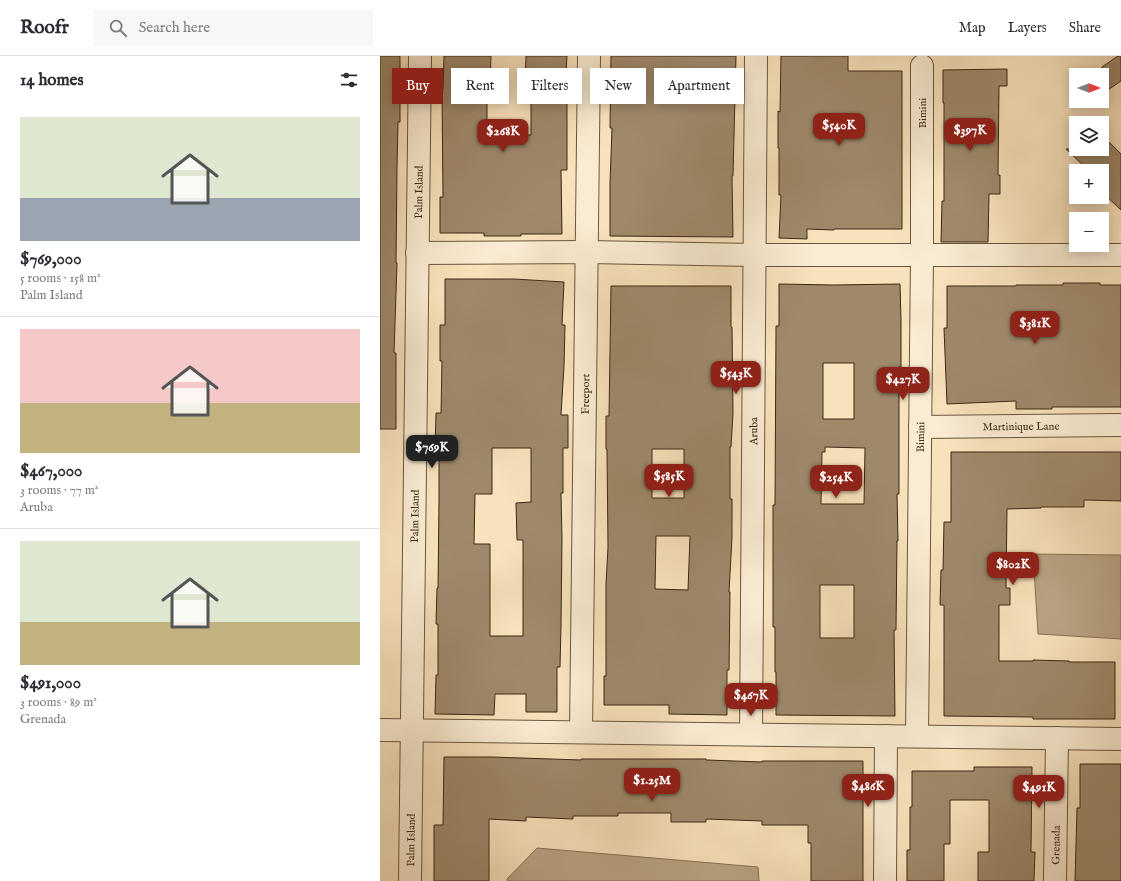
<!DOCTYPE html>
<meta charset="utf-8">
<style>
:root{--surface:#fff;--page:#f7f7f7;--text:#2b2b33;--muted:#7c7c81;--line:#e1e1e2;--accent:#8f2418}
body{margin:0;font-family:"IM FELL English",serif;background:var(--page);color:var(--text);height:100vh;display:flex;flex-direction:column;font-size:15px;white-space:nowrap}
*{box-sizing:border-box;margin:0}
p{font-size:13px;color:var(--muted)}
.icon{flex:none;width:22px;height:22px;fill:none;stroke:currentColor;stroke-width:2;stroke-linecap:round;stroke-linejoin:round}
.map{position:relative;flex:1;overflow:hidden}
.side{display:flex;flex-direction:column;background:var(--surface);width:380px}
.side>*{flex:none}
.guide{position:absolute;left:12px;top:12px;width:380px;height:36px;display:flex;gap:8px}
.needle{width:26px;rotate:90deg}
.buttons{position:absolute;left:689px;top:12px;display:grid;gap:8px}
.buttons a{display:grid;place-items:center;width:40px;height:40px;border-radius:0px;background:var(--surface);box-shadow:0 2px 10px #0003;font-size:20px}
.price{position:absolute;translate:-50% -34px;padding:0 9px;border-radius:8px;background:var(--accent);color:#fff;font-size:13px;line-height:26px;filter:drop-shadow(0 1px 2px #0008)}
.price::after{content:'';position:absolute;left:50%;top:24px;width:12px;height:9px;margin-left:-6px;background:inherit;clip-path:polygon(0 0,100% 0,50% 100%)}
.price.current{background:#222;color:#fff}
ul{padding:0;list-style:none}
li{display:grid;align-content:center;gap:8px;height:212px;padding:0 20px}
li+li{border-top:1px solid var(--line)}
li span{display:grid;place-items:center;height:124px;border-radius:0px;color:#555}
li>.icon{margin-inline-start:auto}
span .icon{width:72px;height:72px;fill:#fffc;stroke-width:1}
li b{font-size:17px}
h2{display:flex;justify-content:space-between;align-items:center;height:48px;padding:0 20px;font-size:17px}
.chip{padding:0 14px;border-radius:0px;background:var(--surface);box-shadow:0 2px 10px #0003;font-size:14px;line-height:36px}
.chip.current{background:var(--accent);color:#fff}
header{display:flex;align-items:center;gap:24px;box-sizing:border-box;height:56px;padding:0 20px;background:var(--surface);border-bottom:1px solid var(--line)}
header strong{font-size:19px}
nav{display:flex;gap:22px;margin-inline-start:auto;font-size:14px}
.search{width:280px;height:36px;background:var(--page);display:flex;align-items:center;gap:10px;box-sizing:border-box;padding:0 14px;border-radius:0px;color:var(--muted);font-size:15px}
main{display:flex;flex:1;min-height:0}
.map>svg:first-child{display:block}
.water{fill:#b8a383;stroke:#867256}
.building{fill:#9e896b;stroke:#3c2813;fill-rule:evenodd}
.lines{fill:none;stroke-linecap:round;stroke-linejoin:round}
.street-casing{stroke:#6b563d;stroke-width:24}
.street{stroke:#faecd3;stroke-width:22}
.labels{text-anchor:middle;stroke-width:4;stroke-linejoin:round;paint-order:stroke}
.street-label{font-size:11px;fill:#3c2813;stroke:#faecd3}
</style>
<header>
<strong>Roofr</strong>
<div class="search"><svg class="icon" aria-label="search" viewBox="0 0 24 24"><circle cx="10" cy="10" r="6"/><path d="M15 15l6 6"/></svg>Search here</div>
<nav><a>Map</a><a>Layers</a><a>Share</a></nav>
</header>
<main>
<section class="side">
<h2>14 homes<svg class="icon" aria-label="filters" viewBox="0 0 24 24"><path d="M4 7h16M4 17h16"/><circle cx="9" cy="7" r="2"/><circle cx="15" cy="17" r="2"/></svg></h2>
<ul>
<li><span style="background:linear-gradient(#dfe7d0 65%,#9aa5b1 0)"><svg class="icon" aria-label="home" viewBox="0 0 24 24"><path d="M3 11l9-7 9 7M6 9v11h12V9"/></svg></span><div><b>$769,000</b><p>5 rooms · 158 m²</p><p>Palm Island</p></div></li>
<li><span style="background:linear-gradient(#f6c9c9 60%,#c2b280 0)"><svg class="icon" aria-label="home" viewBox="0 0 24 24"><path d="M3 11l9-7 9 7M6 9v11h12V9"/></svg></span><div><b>$467,000</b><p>3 rooms · 77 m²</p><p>Aruba</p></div></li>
<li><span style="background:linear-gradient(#dfe7d0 65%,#c2b280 0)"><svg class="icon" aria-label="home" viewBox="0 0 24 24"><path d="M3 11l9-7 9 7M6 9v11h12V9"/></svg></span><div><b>$491,000</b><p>3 rooms · 89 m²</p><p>Grenada</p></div></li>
</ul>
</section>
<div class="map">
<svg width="741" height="825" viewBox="0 0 741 825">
<rect width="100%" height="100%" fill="#f8e2bc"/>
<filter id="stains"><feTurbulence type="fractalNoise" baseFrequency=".005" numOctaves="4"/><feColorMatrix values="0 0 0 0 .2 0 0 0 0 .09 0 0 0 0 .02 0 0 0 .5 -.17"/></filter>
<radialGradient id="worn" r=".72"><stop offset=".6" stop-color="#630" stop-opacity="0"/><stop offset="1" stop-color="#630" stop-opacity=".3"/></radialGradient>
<!-- water -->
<g class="water">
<path d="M653 498 741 499V583L658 578Z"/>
<path d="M157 792 378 811 379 825H127V823Z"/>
</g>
<!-- building -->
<g class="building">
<path d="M0 0H20V66H18L17 112 16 207H17L14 297H16V373H0Z"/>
<path d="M64 0H111L110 25H107V78L151 79V26H145L146 0H187L185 36H187V114H181L182 178H141V180H104V177H60V141H63L62 34H63Z"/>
<path d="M231 0H356L353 120H352L353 181 230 180V128L232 72H230Z"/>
<path d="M401 0H468V15H522V173H454V174L427 173V183L399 182 401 139H399V92H398V55L400 56Z"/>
<path d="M738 0H741V25L722 38V11Z"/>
<path d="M627 13V30H619L618 119H620V138H609L608 186H561L562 145H564V47H563V14Z"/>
<path d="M722 79 741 98V154L722 136V115H709L686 93H722Z"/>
<path d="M65 223H134L184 226 182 269H185L184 310 181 359H188V392H183V437H181L182 483 181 570 180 611H177V656H146V638H115L114 659 55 658 56 619H58V568H56L57 532H58L59 445V392H55L56 357H61L62 305H60V269H65ZM112 392H151V446L136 447 137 484H143V580H110V488H94L95 438H112Z"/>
<path d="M683 227H720V229H741V351H672V353H636V345L567 348 564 272H567V230H636V229H683Z"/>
<path d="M399 228 454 229 520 228 521 264V311H519V438H517L518 485H517L516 574H514L515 660 396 659V616H395V571H393V449H395L396 270H399ZM443 307H474V363H443ZM445 391 485 392 484 448H441L442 396H445ZM440 529H474V582H440Z"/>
<path d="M231 230H351V271H352L353 357 351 391H350V443H352V481L349 536H350L349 614H347V659L289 658V649H224V620H226V528L228 491 227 393H226V360H229ZM272 393H304V442H272ZM276 480H310L308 534 275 533Z"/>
<path d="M571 396H741V445L704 444V451H661V452L627 453 626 532H630V549H619V605H653V604L689 605V606H735V663H653V661L564 660V549H560L561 514H563L564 466H571Z"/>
<path d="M64 701H111L201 704V703H326V704L382 706V705H483V825H431V787H428V769H382V765L326 763V766H291V757H238V760H193V763L146 761V765L109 763V825H54V769H63Z"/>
<path d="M700 708H741V825H695L697 752H700Z"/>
<path d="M594 711H652L651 796H655L654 825H598V796H609V744H570V788H564V825H527V794H530V751H532V715H594Z"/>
</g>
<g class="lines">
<!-- street casing -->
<g class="street-casing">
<g id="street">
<path d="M37 197 207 196 374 199H741"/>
<path id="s1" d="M540 371 741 369"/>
<path d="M0 674 741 683"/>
<path id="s2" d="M201 676 209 0"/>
<path id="s3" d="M371 678 376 0"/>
<path id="s4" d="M537 680 542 199V10"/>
<path id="s5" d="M30 825 40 0"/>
<path d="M505 825 506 680"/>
<path id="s6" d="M675 825 677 682"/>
</g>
</g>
<!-- street -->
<use href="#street" class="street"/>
</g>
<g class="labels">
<!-- street labels -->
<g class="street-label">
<text transform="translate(542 57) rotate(-90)" y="4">Bimini</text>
<text dy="4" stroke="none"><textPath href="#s5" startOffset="689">Palm Island</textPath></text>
<text dy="4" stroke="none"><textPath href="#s2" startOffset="338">Freeport</textPath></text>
<text dy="4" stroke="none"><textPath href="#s1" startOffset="101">Martinique Lane</textPath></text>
<text dy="4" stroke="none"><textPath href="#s3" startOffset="303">Aruba</textPath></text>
<text dy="4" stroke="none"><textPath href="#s4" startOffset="299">Bimini</textPath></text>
<text dy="4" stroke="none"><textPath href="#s5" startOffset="365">Palm Island</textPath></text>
<text dy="4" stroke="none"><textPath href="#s5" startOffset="41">Palm Island</textPath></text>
<text dy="4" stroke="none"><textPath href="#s6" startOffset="36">Grenada</textPath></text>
</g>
</g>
<rect width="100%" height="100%" filter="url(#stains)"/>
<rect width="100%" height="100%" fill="url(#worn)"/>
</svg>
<div class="buttons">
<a><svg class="needle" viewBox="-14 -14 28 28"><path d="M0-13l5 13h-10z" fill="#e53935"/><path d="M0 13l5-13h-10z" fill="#7c7c81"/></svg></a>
<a><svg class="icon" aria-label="layers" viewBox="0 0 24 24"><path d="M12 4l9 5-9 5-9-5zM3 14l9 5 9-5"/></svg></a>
<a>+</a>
<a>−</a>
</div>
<b class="price" style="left:459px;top:91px">$540K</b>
<b class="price" style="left:590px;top:96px">$397K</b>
<b class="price" style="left:123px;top:97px">$268K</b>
<b class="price" style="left:655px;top:289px">$381K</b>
<b class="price" style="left:356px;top:339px">$543K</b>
<b class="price" style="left:523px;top:345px">$427K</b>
<b class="price current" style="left:52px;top:413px">$769K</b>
<b class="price" style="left:289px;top:442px">$585K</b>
<b class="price" style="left:456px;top:443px">$254K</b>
<b class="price" style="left:633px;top:530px">$802K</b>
<b class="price" style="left:371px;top:661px">$467K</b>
<b class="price" style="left:272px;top:746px">$1.25M</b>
<b class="price" style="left:488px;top:752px">$486K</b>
<b class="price" style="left:659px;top:753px">$491K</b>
<div class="guide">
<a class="chip current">Buy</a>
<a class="chip">Rent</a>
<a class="chip">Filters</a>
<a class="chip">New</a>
<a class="chip">Apartment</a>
</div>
</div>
</main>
